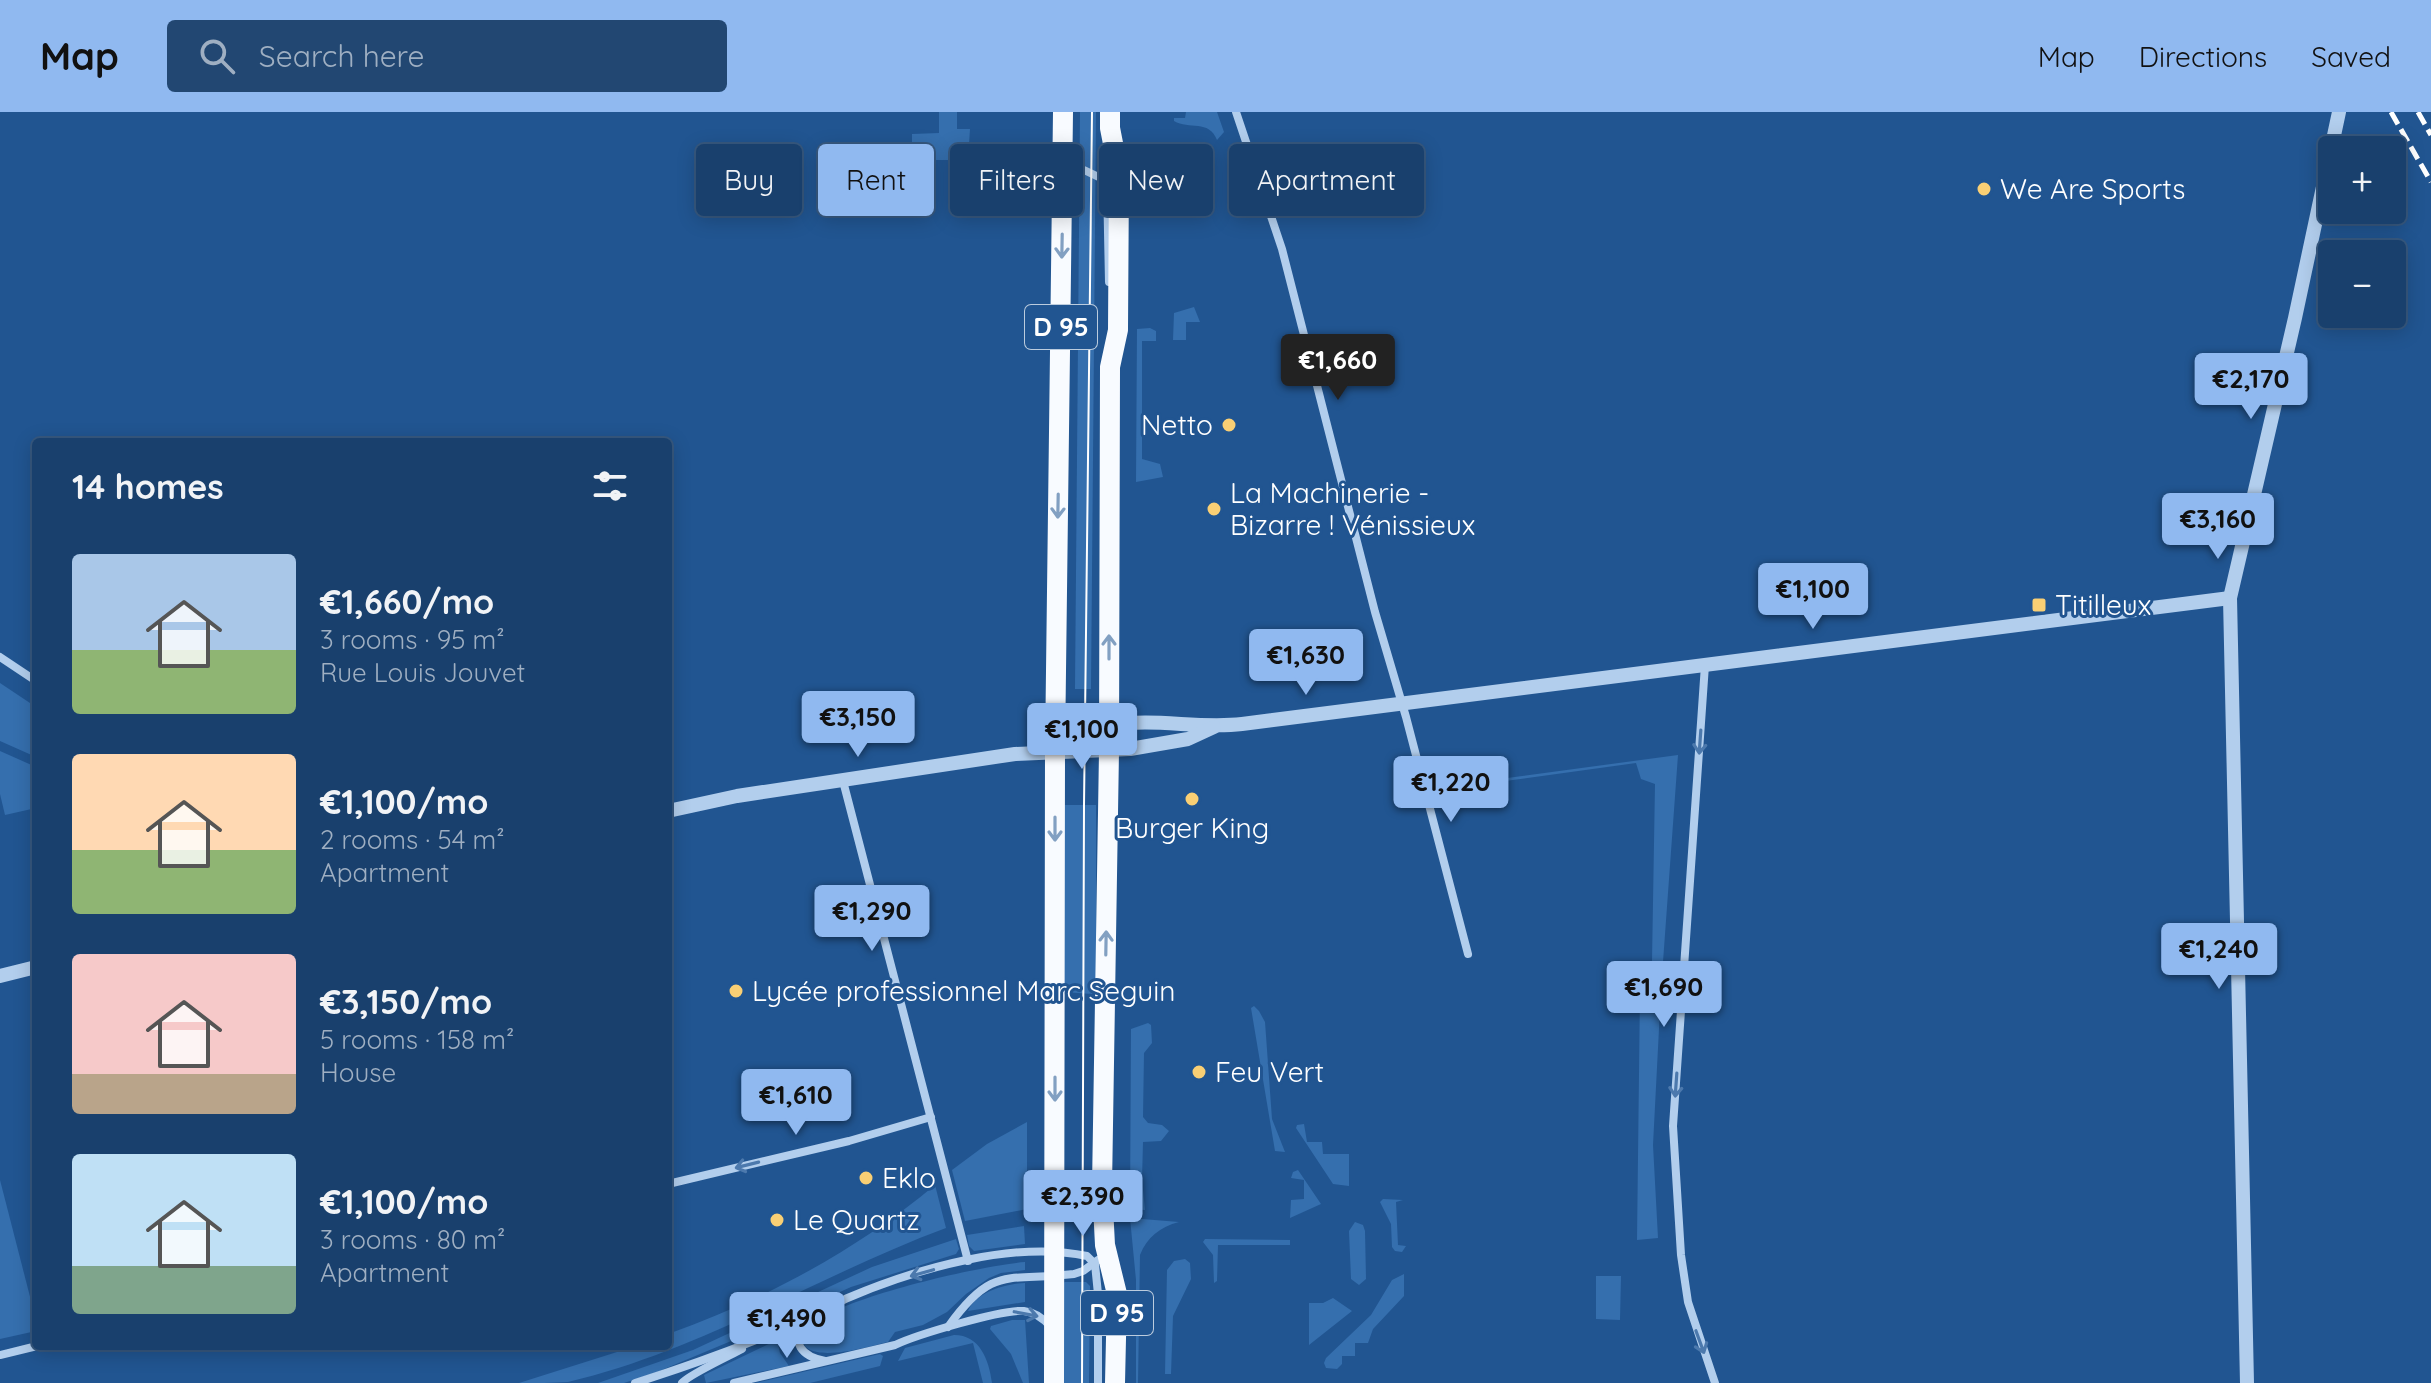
<!DOCTYPE html>
<meta charset="utf-8">
<style>
:root{--surface:#19406d;--page:#224772;--text:#f1f3f6;--muted:#9fafc2;--line:#375980;--accent:#90b9f0}
body{margin:0;font-family:Quicksand,sans-serif;background:var(--page);color:var(--text);height:100vh;display:flex;flex-direction:column;font-size:30px;white-space:nowrap}
*{box-sizing:border-box;margin:0}
p{font-size:26px;color:var(--muted)}
.icon{flex:none;width:44px;height:44px;fill:none;stroke:currentColor;stroke-width:2;stroke-linecap:round;stroke-linejoin:round}
.map{position:relative;flex:1;overflow:hidden}
.sheet{position:absolute;left:32px;top:326px;width:640px;height:912px;display:flex;flex-direction:column;background:var(--surface);border-radius:8px;box-shadow:0 4px 20px #0003,0 0 0 2px var(--line)}
.sheet>*{flex:none}
.top-card{position:absolute;left:696px;top:32px;width:760px;height:72px;display:flex;gap:16px}
.buttons{position:absolute;left:2318px;top:24px;display:grid;gap:16px}
.buttons a{display:grid;place-items:center;width:88px;height:88px;border-radius:8px;background:var(--surface);box-shadow:0 4px 20px #0003,0 0 0 2px var(--line);font-size:40px}
.price{position:absolute;translate:-50% -68px;padding:0 18px;border-radius:8px;background:var(--accent);color:#111;font-size:26px;line-height:52px;filter:drop-shadow(0 2px 4px #0008)}
.price::after{content:'';position:absolute;left:50%;top:48px;width:24px;height:18px;margin-left:-12px;background:inherit;clip-path:polygon(0 0,100% 0,50% 100%)}
.price.active{background:#222;color:#fff}
ul{padding:0;list-style:none}
li{display:flex;align-items:center;gap:24px;height:200px;padding:0 40px}
li span{display:grid;place-items:center;flex:none;width:224px;height:160px;border-radius:8px;color:#555}
li>.icon{margin-inline-start:auto}
span .icon{width:96px;height:96px;fill:#fffc;stroke-width:1}
li b{font-size:34px}
h2{display:flex;justify-content:space-between;align-items:center;height:96px;padding:0 40px;font-size:34px}
.chip{padding:0 28px;border-radius:8px;background:var(--surface);box-shadow:0 4px 20px #0003,0 0 0 2px var(--line);font-size:28px;line-height:72px}
.chip.active{background:var(--accent);color:#111}
header{display:flex;align-items:center;gap:48px;box-sizing:border-box;height:112px;padding:0 40px;background:var(--accent);color:#111}
header strong{font-size:38px}
nav{display:flex;gap:44px;margin-inline-start:auto;font-size:28px}
.search{width:560px;height:72px;background:var(--page);display:flex;align-items:center;gap:20px;box-sizing:border-box;padding:0 28px;border-radius:8px;color:var(--muted);font-size:30px}
.map>svg:first-child{display:block}
.green{fill:#356fae}
.lines{fill:none;stroke-linecap:round;stroke-linejoin:round}
.minor{stroke:#b2ceed;stroke-width:8}
.tertiary{stroke:#b2ceed;stroke-width:14}
.primary{stroke:#f8fbff;stroke-width:20}
.tram{stroke:#fff;stroke-width:2}
.rail{stroke:#fff;stroke-width:5;stroke-dasharray:14 6;stroke-linecap:butt}
.oneway{stroke:#82a0c2}
.oneway2{stroke:#4c79ad}
.poi-dot{fill:#f9cf74;stroke:#215591;stroke-width:3}
.labels{text-anchor:middle;stroke-width:6;stroke-linejoin:round;paint-order:stroke}
.shield{fill:#215591;stroke:#bcccde;stroke-width:2}
.shield-label{font-size:26px;font-weight:bold;fill:#fff}
.poi-label{font-size:28px;fill:#fff;stroke:#215591;text-anchor:start}
</style>
<header>
<strong>Map</strong>
<div class="search"><svg class="icon" aria-label="search" viewBox="0 0 24 24"><circle cx="10" cy="10" r="6"/><path d="M15 15l6 6"/></svg>Search here</div>
<nav><a>Map</a><a>Directions</a><a>Saved</a></nav>
</header>
<div class="map">
<svg width="2431" height="1271" viewBox="0 0 2431 1271">
<rect width="100%" height="100%" fill="#215591"/>
<!-- green -->
<g class="green">
<path d="M939 0H957V17H970L968 48H912V22L939 21Z"/>
<path d="M1080 0H1096L1091 577H1075Z"/>
<path d="M1186 0H1217L1224 20 1217 28C1209 7 1189 18 1174 9V6H1185Z"/>
<path d="M1194 195 1200 210H1186V228H1173L1174 201Z"/>
<path d="M1150 216 1156 219V229H1142V347L1160 352 1163 365 1136 370 1137 217Z"/>
<path d="M0 571 36 595V645L0 629Z"/>
<path d="M0 639 36 655V696L5 703 0 682Z"/>
<path d="M1678 643 1663 850 1652 849 1655 672 1641 667 1636 651 1498 670 1440 675Z"/>
<path d="M1064 693H1096V878L1092 882 1064 880Z"/>
<path d="M1640 878H1661L1653 1033 1658 1126 1637 1128Z"/>
<path d="M1254 894 1259 899 1265 910 1272 1007 1285 1040 1275 1039 1251 896Z"/>
<path d="M1148 911 1151 913 1152 931 1144 941 1143 1005 1148 1011 1162 1013 1169 1019 1161 1029 1143 1030 1142 1068 1145 1098 1130 1097 1131 917Z"/>
<path d="M1027 1010V1097L965 1109 952 1058 987 1032Z"/>
<path d="M1304 1012 1307 1030H1322L1323 1042H1349V1074L1333 1072 1296 1016 1297 1013Z"/>
<path d="M1298 1058 1321 1092 1290 1106 1291 1088 1304 1087V1068L1291 1066 1293 1060Z"/>
<path d="M0 1068 36 1208V1219L0 1227Z"/>
<path d="M935 1073 946 1116C819 1163 701 1239 568 1270 553 1271 535 1271 519 1271L636 1234H668V1222C764 1188 857 1138 935 1073Z"/>
<path d="M1383 1087 1403 1088 1396 1090 1398 1133 1406 1134 1402 1140 1395 1139 1392 1135 1391 1112 1380 1090Z"/>
<path d="M1130 1106 1179 1110C1160 1115 1147 1125 1140 1143L1138 1271H1136V1168Z"/>
<path d="M1355 1110 1363 1113 1365 1119 1366 1167 1359 1173 1351 1167 1349 1119Z"/>
<path d="M1024 1114 1025 1132 974 1139 969 1134 967 1123Z"/>
<path d="M956 1127 959 1137 956 1142 851 1175 736 1227 657 1260 624 1271H598L693 1238 872 1155Z"/>
<path d="M1205 1127 1290 1128V1133H1218L1217 1169 1214 1171 1213 1143 1203 1130Z"/>
<path d="M1185 1147 1190 1151 1191 1167 1173 1204 1171 1262H1165L1167 1158 1174 1149Z"/>
<path d="M1025 1150V1158L1001 1161 989 1166 966 1182 947 1200 923 1213 895 1220 888 1230C870 1234 795 1258 802 1219 828 1188 982 1153 1025 1150Z"/>
<path d="M1404 1162V1184L1373 1217 1368 1231H1355V1244H1342V1252L1337 1257 1326 1256 1324 1251 1326 1246 1371 1203 1392 1168Z"/>
<path d="M1596 1164H1621L1620 1208 1596 1207Z"/>
<path d="M1065 1170H1086L1090 1174 1089 1271H1062L1063 1171Z"/>
<path d="M1025 1171V1190L968 1199C976 1180 1005 1172 1025 1171Z"/>
<path d="M1333 1186 1352 1199 1309 1233V1191H1323Z"/>
<path d="M1012 1208H1025L1029 1271H1023L1011 1242 990 1217 991 1214Z"/>
<path d="M954 1223C980 1223 989 1248 992 1271H983L973 1231 898 1249 905 1236Z"/>
<path d="M777 1228 780 1241 789 1254 706 1271 704 1263Z"/>
<path d="M880 1242 883 1244 880 1254 810 1271H755Z"/>
</g>
<g class="lines">
<!-- minor -->
<g class="minor">
<path d="M1236 0 1282 137 1375 500 1406 605 1468 842"/>
<path d="M1064 57 1084 58 1107 69 1109 170"/>
<path d="M0 545 36 569"/>
<path d="M1705 553 1673 1014 1681 1143 1688 1190 1715 1271"/>
<path d="M843 669 968 1149"/>
<path d="M668 1072 849 1029 931 1005"/>
<path d="M798 1208C794 1232 800 1244 825 1249"/>
<path d="M948 1215C993 1152 1007 1170 1074 1162L1083 1159 1098 1148"/>
<path d="M0 1243 37 1234"/>
<path d="M635 1271C676 1258 716 1244 756 1228 788 1215 818 1199 850 1185 916 1157 1015 1128 1087 1144L1095 1152 1098 1182V1271"/>
<path d="M682 1271C688 1263 729 1244 742 1237"/>
<path d="M734 1271 895 1233C916 1223 1002 1197 1024 1199 1034 1200 1044 1207 1051 1215"/>
</g>
<!-- tertiary -->
<g class="tertiary">
<path d="M1055 639C1072 630 1092 615 1111 613 1155 606 1199 617 1242 612L2230 486"/>
<path d="M668 699 737 684 1015 642 1130 637 1188 627 1214 615"/>
<path d="M0 864 36 855"/>
<path d="M2247 1271 2230 486 2295 206 2339 0"/>
</g>
<!-- primary -->
<g class="primary">
<path d="M1110 0V16L1119 62 1118 218 1110 255 1109 639 1102 1075 1105 1133 1117 1182 1115 1271"/>
<path d="M1054 1271 1055 639 1063 0"/>
</g>
<!-- tram -->
<path class="tram" d="M1082 1271 1084 694 1092 0"/>
<!-- rail -->
<g class="rail">
<path d="M2391 0 2431 70"/>
<path d="M2418 0 2431 23"/>
</g>
</g>
<!-- one-way arrows -->
<defs><path id="oneway-shaft" d="M-6 0H5M1.5-3L5.5 0L1.5 3" fill="none" stroke-width="1.6" stroke-linecap="round" stroke-linejoin="round" transform="scale(2)"/></defs>
<g class="oneway">
<use href="#oneway-shaft" transform="translate(1062 134) rotate(91)"/>
<use href="#oneway-shaft" transform="translate(1058 394) rotate(91)"/>
<use href="#oneway-shaft" transform="translate(1109 535) rotate(-90)"/>
<use href="#oneway-shaft" transform="translate(1055 717) rotate(90)"/>
<use href="#oneway-shaft" transform="translate(1106 831) rotate(-89)"/>
<use href="#oneway-shaft" transform="translate(1055 977) rotate(90)"/>
</g>
<g class="oneway2">
<use href="#oneway-shaft" transform="translate(1700 630) rotate(94)"/>
<use href="#oneway-shaft" transform="translate(1676 973) rotate(94)"/>
<use href="#oneway-shaft" transform="translate(747 1053) rotate(166)"/>
<use href="#oneway-shaft" transform="translate(922 1161) rotate(164)"/>
<use href="#oneway-shaft" transform="translate(1026 1202) rotate(11)"/>
<use href="#oneway-shaft" transform="translate(1700 1230) rotate(70)"/>
</g>
<!-- markers -->
<g class="poi-dot">
<circle cx="1984" cy="77" r="8"/>
<circle cx="1229" cy="313" r="8"/>
<circle cx="1214" cy="397" r="8"/>
<rect x="2031" y="485" width="16" height="16" rx="4"/>
<circle cx="1192" cy="687" r="8"/>
<circle cx="736" cy="879" r="8"/>
<circle cx="1199" cy="960" r="8"/>
<circle cx="866" cy="1066" r="8"/>
<circle cx="777" cy="1108" r="8"/>
</g>
<g class="labels">
<!-- shield labels -->
<g class="shield">
<rect x="1025" y="193" width="72" height="44" rx="6"/>
<rect x="1081" y="1179" width="72" height="44" rx="6"/>
</g>
<g class="shield-label">
<text x="1061" y="224">D 95</text>
<text x="1117" y="1210">D 95</text>
</g>
<!-- poi labels -->
<g class="poi-label">
<text x="2000" y="87">We Are Sports</text>
<text x="1213" y="323" text-anchor="end">Netto</text>
<text x="1230" y="391">La Machinerie -<tspan x="1230" dy="32">Bizarre ! Vénissieux</tspan></text>
<text x="2055" y="503">Titilleux</text>
<text x="1192" y="726" text-anchor="middle">Burger King</text>
<text x="752" y="889">Lycée professionnel Marc Seguin</text>
<text x="1215" y="970">Feu Vert</text>
<text x="882" y="1076">Eklo</text>
<text x="793" y="1118">Le Quartz</text>
</g>
</g>
</svg>
<div class="buttons">
<a>+</a>
<a>−</a>
</div>
<b class="price active" style="left:1338px;top:290px">€1,660</b>
<b class="price" style="left:2251px;top:309px">€2,170</b>
<b class="price" style="left:2218px;top:449px">€3,160</b>
<b class="price" style="left:1813px;top:519px">€1,100</b>
<b class="price" style="left:1306px;top:585px">€1,630</b>
<b class="price" style="left:858px;top:647px">€3,150</b>
<b class="price" style="left:1082px;top:659px">€1,100</b>
<b class="price" style="left:1451px;top:712px">€1,220</b>
<b class="price" style="left:872px;top:841px">€1,290</b>
<b class="price" style="left:2219px;top:879px">€1,240</b>
<b class="price" style="left:1664px;top:917px">€1,690</b>
<b class="price" style="left:796px;top:1025px">€1,610</b>
<b class="price" style="left:1083px;top:1126px">€2,390</b>
<b class="price" style="left:787px;top:1248px">€1,490</b>
<div class="top-card">
<a class="chip">Buy</a>
<a class="chip active">Rent</a>
<a class="chip">Filters</a>
<a class="chip">New</a>
<a class="chip">Apartment</a>
</div>
<section class="sheet">
<h2>14 homes<svg class="icon" aria-label="filters" viewBox="0 0 24 24"><path d="M4 7h16M4 17h16"/><circle cx="9" cy="7" r="2"/><circle cx="15" cy="17" r="2"/></svg></h2>
<ul>
<li><span style="background:linear-gradient(#a9c7e8 60%,#8fb573 0)"><svg class="icon" aria-label="home" viewBox="0 0 24 24"><path d="M3 11l9-7 9 7M6 9v11h12V9"/></svg></span><div><b>€1,660/mo</b><p>3 rooms · 95 m²</p><p>Rue Louis Jouvet</p></div></li>
<li><span style="background:linear-gradient(#ffd9b3 60%,#8fb573 0)"><svg class="icon" aria-label="home" viewBox="0 0 24 24"><path d="M3 11l9-7 9 7M6 9v11h12V9"/></svg></span><div><b>€1,100/mo</b><p>2 rooms · 54 m²</p><p>Apartment</p></div></li>
<li><span style="background:linear-gradient(#f6c9c9 75%,#b9a48a 0)"><svg class="icon" aria-label="home" viewBox="0 0 24 24"><path d="M3 11l9-7 9 7M6 9v11h12V9"/></svg></span><div><b>€3,150/mo</b><p>5 rooms · 158 m²</p><p>House</p></div></li>
<li><span style="background:linear-gradient(#bfe0f5 70%,#7fa58c 0)"><svg class="icon" aria-label="home" viewBox="0 0 24 24"><path d="M3 11l9-7 9 7M6 9v11h12V9"/></svg></span><div><b>€1,100/mo</b><p>3 rooms · 80 m²</p><p>Apartment</p></div></li>
</ul>
</section>
</div>
